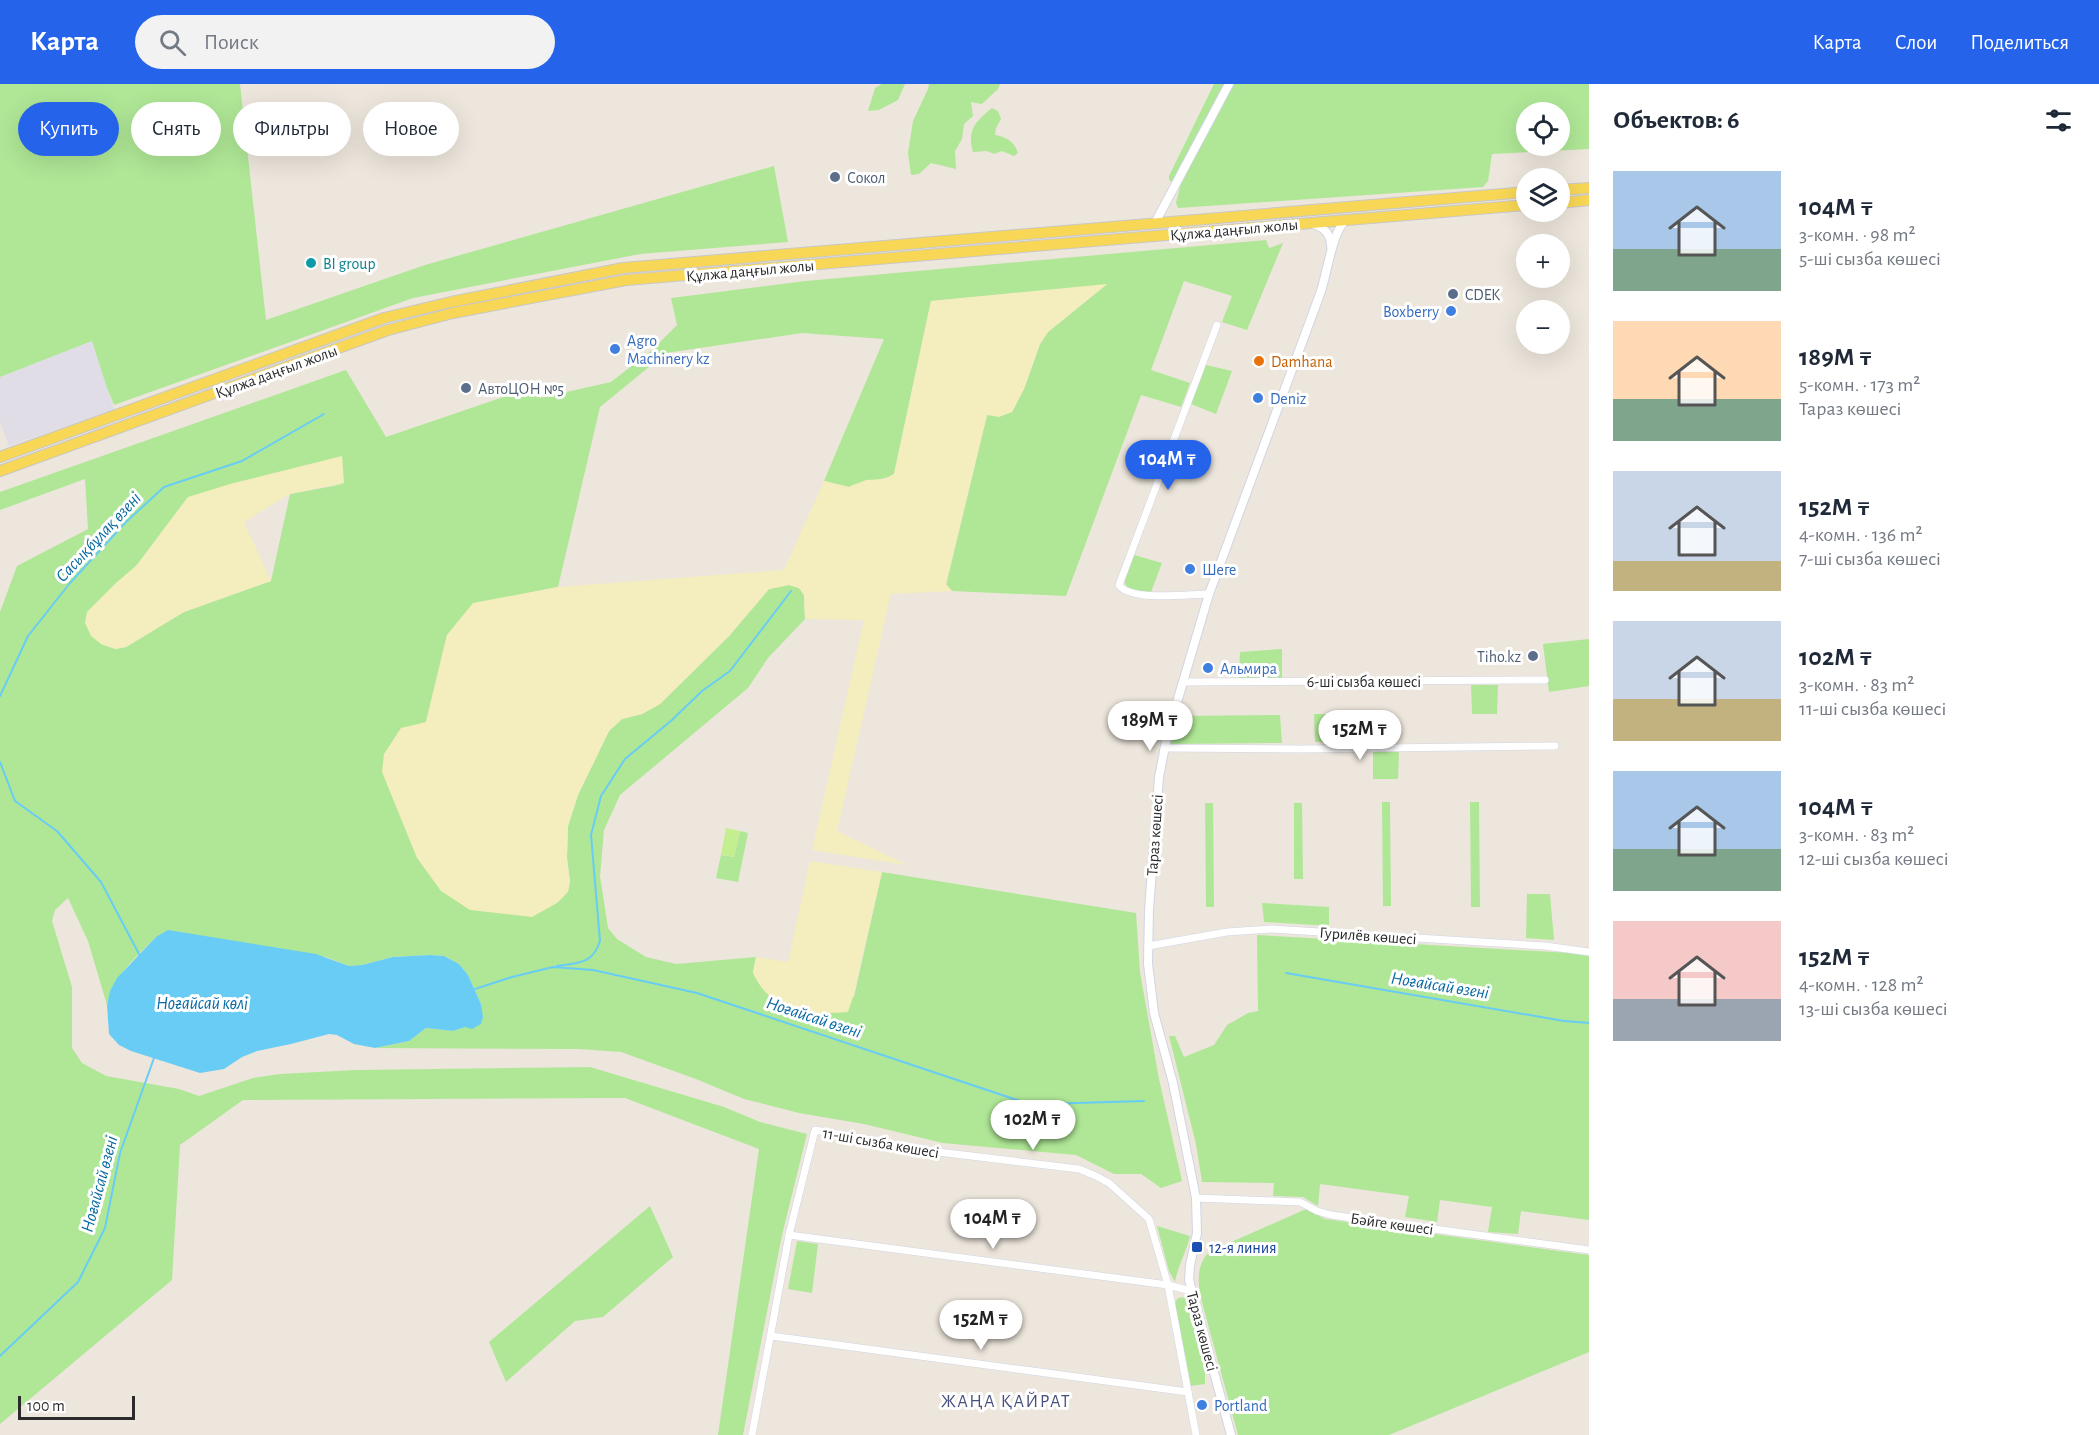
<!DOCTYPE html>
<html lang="ru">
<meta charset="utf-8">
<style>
:root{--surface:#fff;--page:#f2f2f3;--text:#1f2937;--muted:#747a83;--accent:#2563eb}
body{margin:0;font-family:"Alegreya Sans",sans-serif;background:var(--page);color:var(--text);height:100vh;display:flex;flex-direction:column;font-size:22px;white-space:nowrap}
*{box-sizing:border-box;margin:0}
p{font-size:20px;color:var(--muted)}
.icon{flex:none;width:33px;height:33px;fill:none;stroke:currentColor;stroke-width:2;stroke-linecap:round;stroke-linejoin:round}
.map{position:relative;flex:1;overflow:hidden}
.sheet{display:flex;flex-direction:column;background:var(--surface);width:510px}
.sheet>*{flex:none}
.hud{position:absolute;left:18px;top:18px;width:570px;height:54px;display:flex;gap:12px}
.fabs{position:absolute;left:1516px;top:18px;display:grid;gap:12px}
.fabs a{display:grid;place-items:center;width:54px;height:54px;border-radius:50%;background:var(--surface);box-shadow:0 6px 24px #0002;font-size:30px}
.scale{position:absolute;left:18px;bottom:15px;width:117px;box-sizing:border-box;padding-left:6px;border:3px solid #2b2b2b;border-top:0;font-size:16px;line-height:21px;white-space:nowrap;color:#2b2b2b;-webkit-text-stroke:4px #fff;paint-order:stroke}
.price{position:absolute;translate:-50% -51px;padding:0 14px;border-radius:21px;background:#fff;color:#222;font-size:20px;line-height:39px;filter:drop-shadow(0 2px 3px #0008)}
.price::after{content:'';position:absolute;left:50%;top:36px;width:18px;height:14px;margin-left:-9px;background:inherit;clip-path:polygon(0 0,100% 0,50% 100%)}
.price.selected{background:var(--accent);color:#fff}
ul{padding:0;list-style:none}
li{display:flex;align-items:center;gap:18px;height:150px;padding:0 24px}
li span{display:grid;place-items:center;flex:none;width:168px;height:120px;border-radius:0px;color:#555}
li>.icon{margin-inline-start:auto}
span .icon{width:72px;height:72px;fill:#fffc;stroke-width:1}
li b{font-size:26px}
h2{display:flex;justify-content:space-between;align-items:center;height:72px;padding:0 24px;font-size:26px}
.tag{padding:0 21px;border-radius:27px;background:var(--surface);box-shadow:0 6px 24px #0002;font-size:21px;line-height:54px}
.tag.selected{background:var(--accent);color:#fff}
header{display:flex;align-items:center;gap:36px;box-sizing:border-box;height:84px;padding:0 30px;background:var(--accent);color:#fff}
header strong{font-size:28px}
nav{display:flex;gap:33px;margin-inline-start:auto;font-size:21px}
.search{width:420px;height:54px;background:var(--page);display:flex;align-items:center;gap:15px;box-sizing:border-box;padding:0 21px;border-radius:33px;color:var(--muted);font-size:22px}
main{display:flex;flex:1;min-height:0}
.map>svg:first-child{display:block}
.industrial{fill:#e0dde6}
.green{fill:#afe796;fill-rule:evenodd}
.sand{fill:#f4edbd}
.pitch{fill:#c4ef91}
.water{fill:#69ccf5}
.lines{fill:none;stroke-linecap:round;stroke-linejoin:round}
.stream{stroke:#69ccf5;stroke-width:2}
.minor-casing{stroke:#d1d4e4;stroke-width:8}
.tertiary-casing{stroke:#d1d4e4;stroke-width:10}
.primary-casing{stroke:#c8c8c8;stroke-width:12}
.minor{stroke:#fff;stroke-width:7}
.tertiary{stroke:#fff;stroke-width:8}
.primary{stroke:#f8d756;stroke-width:10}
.service-dot{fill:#5c6f8a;stroke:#fff;stroke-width:2}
.culture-dot{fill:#0f9aa8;stroke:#fff;stroke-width:2}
.shop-dot{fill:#3f7fe0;stroke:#fff;stroke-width:2}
.food-dot{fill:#e8710a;stroke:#fff;stroke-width:2}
.transit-dot{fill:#1a4fb4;stroke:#fff;stroke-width:2}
.labels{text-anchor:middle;stroke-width:6;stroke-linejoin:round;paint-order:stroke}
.service-label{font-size:16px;fill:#4e5e75;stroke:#fff;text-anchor:start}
.street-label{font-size:16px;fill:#2b2b2b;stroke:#fff}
.culture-label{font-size:16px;fill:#0d838f;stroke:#fff;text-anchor:start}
.shop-label{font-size:16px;fill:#366cbe;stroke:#fff;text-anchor:start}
.food-label{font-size:16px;fill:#c56008;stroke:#fff;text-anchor:start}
.transit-label{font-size:16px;fill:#164399;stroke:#fff;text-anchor:start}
.water-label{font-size:18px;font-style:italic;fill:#0669a4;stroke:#fff}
.neighbourhood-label{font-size:18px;letter-spacing:1.5px;fill:#48507e;stroke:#fff}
</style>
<header>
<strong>Карта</strong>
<div class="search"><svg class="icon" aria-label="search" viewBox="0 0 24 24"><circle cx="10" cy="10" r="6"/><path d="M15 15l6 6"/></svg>Поиск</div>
<nav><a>Карта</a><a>Слои</a><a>Поделиться</a></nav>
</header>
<main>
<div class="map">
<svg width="1589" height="1351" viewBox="0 0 1589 1351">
<rect width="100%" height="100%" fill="#ede6dc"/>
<!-- industrial -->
<path class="industrial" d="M92 257 114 326 9 362 0 338V293Z"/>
<!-- green -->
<g class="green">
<path d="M0 0H240L266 236 425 181 774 82 788 158 640 170 413 214 114 321 107 304 92 257 0 293Z"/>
<path d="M882 0H905L898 16 879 26 868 27 875 4Z"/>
<path d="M929 0H1000L998 5 982 20 971 18 973 32 964 40 962 55 955 67 956 85 931 79 919 90 911 91 908 69 913 37 928 5Z"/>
<path d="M1214 0H1589V65L1492 70 1488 97 1483 103 1178 124 1176 119 1180 103 1169 96V92ZM1527 28H1560V62H1527Z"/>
<path d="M992 24 998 27 1001 35 996 44 995 51C1006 53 1014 57 1018 69L1014 72 1002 67 994 70 987 67 973 68C967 46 975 38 992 24Z"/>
<path d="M1266 156 1269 164 1283 159 1247 246 1222 238 1232 212 1184 197 1151 286 1190 299 1181 323 1141 311 1066 512 952 507 946 501 987 331 1012 328 1024 305 1040 260 1048 248 1106 201 931 217 894 390C886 397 863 395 849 403L824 397 884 255 802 249 666 269 600 323 558 503 473 520 447 551 426 638 570 798 567 774 568 742 578 711 609 647 622 635 642 630 660 620 729 552 769 505 789 501 799 504 804 511 805 535 768 574 748 604 620 711 604 746 600 792 608 844 617 855 646 873 676 880 756 873 753 889 854 913 882 788 1136 829 1140 888 1159 995 1182 1097 1161 1104 1141 1090H1114L1076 1071 943 1059 864 1040 799 1029 744 1015 696 995 621 968 579 965 375 964 409 957 426 944 453 947 465 943 481 920 468 891 459 880 444 872 430 871 393 873 362 881 349 882 326 873 287 866 156 853C135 875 114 890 107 921L88 857 68 814 55 826 52 837 72 903V964L82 979 106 992 179 1005 199 1012 253 994 280 990 356 986 590 983 724 1023 760 1038 807 1050 782 1151 743 1351H718L759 1065 625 1014 243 1016 180 1061 172 1196 0 1340V528L17 482 88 445 85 395 0 426V408L346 286 386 353 536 302 540 314 611 298 652 266 677 241 671 214 806 197ZM344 400 290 410 271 497 184 528 126 563 115 565 101 560 115 500 137 481 188 413Z"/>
<path d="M1206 281 1232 287 1216 330 1191 320Z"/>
<path d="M1134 471 1162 479 1151 508C1141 508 1131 508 1125 500V495Z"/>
<path d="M1589 555V602L1549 608 1543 560Z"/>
<path d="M1282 565V596H1239L1240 568Z"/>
<path d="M1471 601H1498L1497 630H1472Z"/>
<path d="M1314 630H1381L1380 658H1315Z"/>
<path d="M1280 631 1282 659 1171 660 1179 632Z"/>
<path d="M1373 666H1399L1398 695H1373Z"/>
<path d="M1382 718H1390L1391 822H1383Z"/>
<path d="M1470 718H1479L1480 823H1471Z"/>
<path d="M1205 719H1213L1214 823H1206Z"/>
<path d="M1294 719H1302L1303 795H1294Z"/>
<path d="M740 747 748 749 738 798 716 794 721 771 734 773Z"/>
<path d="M1527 810H1550L1554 856 1526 854Z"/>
<path d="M1262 819 1329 823V842L1264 838Z"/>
<path d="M1257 851 1571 869 1589 872V1136L1521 1127 1518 1150 1488 1148 1492 1123 1440 1116 1437 1138 1405 1133 1409 1112 1320 1100 1318 1122 1303 1113 1273 1112 1274 1099 1202 1098 1196 1060 1169 952H1175L1184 973 1214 961 1227 941 1248 929 1258 927Z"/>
<path d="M650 1122 673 1173 603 1233 575 1237 506 1298 489 1258Z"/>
<path d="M1306 1125 1325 1135 1589 1171V1268L1389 1351H1238L1200 1211C1198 1195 1197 1181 1209 1168Z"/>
<path d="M1157 1142 1190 1152C1186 1169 1178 1181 1175 1198L1169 1187Z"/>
<path d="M797 1157 818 1160 812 1209 788 1205Z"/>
<path d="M1187 1213 1205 1283V1300L1191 1302 1175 1219 1178 1214Z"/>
</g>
<!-- sand -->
<g class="sand">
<path d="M1107 200 1048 248 1040 260 1024 305 1012 328 999 333 987 331 946 500 952 507 891 510 837 747 907 781 812 766 864 536 805 535 804 511 799 504 789 501 769 505 729 552 660 620 642 630 622 635 609 647 578 711 568 742 567 774 570 798 568 808 557 819 532 833 470 826 441 807 417 774 382 688 384 670 401 644 426 638 447 551 473 519 558 503 784 486 824 397 849 403 866 396 885 395 894 390 931 217Z"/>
<path d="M342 372 344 399 290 410 244 438 271 497 184 528 126 563 116 565 101 560 91 552 85 539 87 528 115 500 137 481 188 413 230 400Z"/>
<path d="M810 777 882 788 853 913 848 928C808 931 772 930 753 889L756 873 788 878Z"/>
</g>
<!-- pitch -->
<path class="pitch" d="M726 744 740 747 734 773 721 771Z"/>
<!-- water -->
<path class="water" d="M168 846 316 870 349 882 362 881 393 873 430 871 444 872 459 880 468 891 481 920 483 933 481 940 472 945 465 943 453 947 426 944 409 957 375 964 354 960 337 951 329 950 291 960 257 967 242 973 224 985 200 989 131 967 119 961 109 950 107 921 110 907 117 894 156 853Z"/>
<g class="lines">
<!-- stream -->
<g class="stream">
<path d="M0 612 28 552 70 499 126 438 164 403 242 377 324 330"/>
<path d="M0 678 15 717 57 747 101 798 139 870"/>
<path d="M557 882C578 879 593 880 600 857L591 751 601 712 625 675 672 636 702 607 730 587 791 507"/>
<path d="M1286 889 1564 937 1589 939"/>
<path d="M475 905 512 893 553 883 593 886 697 909 1023 1018 1042 1020 1144 1017"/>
<path d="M0 1272 78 1198 105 1144 120 1069 154 974"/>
</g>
<!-- minor casing -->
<g class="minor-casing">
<g id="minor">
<path d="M1209 510C1189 510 1131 518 1119 501L1217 241"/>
<path d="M1183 598 1545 596"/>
<path d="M1164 664 1303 665 1555 662"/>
<path d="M1148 862 1227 848 1271 845 1545 862 1589 868"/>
<path d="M1196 1114 1300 1118 1317 1127 1331 1131 1589 1166"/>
<path d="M789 1151 1168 1201 1191 1207"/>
<path d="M771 1252 1188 1308"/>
<path d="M752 1351 789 1151 815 1046 938 1068 1079 1085 1096 1092 1109 1099 1149 1135 1168 1201 1196 1351"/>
</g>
</g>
<!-- tertiary casing -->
<g class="tertiary-casing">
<g id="tertiary">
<path d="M1155 139 1229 0"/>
<path d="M1312 140C1323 142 1331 150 1331 162"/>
<path d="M1231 1351 1189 1196 1190 1181 1197 1149 1196 1114 1173 999 1154 929 1148 880 1149 826 1159 693 1167 652 1209 510 1320 210C1327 191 1332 147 1346 136"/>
</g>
</g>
<!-- primary casing -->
<g class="primary-casing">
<g id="primary">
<path d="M1560 106 1589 104"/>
<path d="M1560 119 1589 116"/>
<path d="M0 373 384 234 451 218 623 184 1527 108"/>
<path d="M0 387 388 246 453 229 626 196 1527 121"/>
</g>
</g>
<!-- minor -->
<use href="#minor" class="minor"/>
<!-- tertiary -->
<use href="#tertiary" class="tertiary"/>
<!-- primary -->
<use href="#primary" class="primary"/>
</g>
<!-- markers -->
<g class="service-dot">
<circle cx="835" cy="93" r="6"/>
<circle cx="1453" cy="210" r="6"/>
<circle cx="466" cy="304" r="6"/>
<circle cx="1533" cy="572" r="6"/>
</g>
<circle class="culture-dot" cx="311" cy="179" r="6"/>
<g class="shop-dot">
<circle cx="1451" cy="227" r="6"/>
<circle cx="615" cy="265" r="6"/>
<circle cx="1258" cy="314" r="6"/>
<circle cx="1190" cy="485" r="6"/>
<circle cx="1208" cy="584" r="6"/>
<circle cx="1202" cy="1321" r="6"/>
</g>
<circle class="food-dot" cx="1259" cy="277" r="6"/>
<rect class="transit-dot" x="1191" y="1157" width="12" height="12" rx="3"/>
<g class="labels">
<!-- service labels -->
<g class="service-label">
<text x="847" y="99">Сокол</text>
<text x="1465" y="216">CDEK</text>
<text x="478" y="310">АвтоЦОН №5</text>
<text x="1521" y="578" text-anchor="end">Tiho.kz</text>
</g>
<!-- street labels -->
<g class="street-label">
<text transform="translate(1234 145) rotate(-5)" y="6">Құлжа даңғыл жолы</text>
<text transform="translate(750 186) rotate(-5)" y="6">Құлжа даңғыл жолы</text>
<text transform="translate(276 287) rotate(-20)" y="6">Құлжа даңғыл жолы</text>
<text x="1364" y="603">6-ші сызба көшесі</text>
<text transform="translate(1154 751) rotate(-86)" y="6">Тараз көшесі</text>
<text transform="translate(1368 851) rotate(4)" y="6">Гурилёв көшесі</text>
<text transform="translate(881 1058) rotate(10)" y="6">11-ші сызба көшесі</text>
<text transform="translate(1392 1139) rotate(8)" y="6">Бәйге көшесі</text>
<text transform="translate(1203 1247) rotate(75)" y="6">Тараз көшесі</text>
</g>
<!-- culture labels -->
<g class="culture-label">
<text x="323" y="185">BI group</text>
</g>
<!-- shop labels -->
<g class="shop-label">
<text x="1439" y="233" text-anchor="end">Boxberry</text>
<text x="627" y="262">Agro<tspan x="627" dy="18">Machinery kz</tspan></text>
<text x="1270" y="320">Deniz</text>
<text x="1202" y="491">Шеге</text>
<text x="1220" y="590">Альмира</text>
<text x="1214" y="1327">Portland</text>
</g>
<!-- food labels -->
<g class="food-label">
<text x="1271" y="283">Damhana</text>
</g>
<!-- transit labels -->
<g class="transit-label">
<text x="1209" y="1169">12-я линия</text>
</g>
<!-- water labels -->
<g class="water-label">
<text transform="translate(98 453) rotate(-47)" y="6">Сасықбұлақ өзені</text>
<text transform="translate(1440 901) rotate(9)" y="6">Ноғайсай өзені</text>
<text x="202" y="925">Ноғайсай көлі</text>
<text transform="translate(814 933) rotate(18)" y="6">Ноғайсай өзені</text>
<text transform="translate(99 1100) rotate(-75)" y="6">Ноғайсай өзені</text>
</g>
<!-- neighbourhood labels -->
<g class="neighbourhood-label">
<text x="1006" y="1323">ЖАҢА ҚАЙРАТ</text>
</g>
</g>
</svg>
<div class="fabs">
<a><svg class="icon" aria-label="locate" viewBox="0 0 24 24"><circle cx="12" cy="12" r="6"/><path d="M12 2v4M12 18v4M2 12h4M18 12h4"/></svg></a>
<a><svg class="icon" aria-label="layers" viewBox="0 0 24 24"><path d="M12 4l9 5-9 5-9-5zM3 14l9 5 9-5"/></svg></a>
<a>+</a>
<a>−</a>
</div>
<div class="scale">100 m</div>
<b class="price selected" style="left:1168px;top:407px">104M ₸</b>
<b class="price" style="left:1150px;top:668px">189M ₸</b>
<b class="price" style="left:1360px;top:677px">152M ₸</b>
<b class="price" style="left:1033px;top:1067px">102M ₸</b>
<b class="price" style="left:993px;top:1166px">104M ₸</b>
<b class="price" style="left:981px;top:1267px">152M ₸</b>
<div class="hud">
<a class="tag selected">Купить</a>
<a class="tag">Снять</a>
<a class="tag">Фильтры</a>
<a class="tag">Новое</a>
</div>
</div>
<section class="sheet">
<h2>Объектов: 6<svg class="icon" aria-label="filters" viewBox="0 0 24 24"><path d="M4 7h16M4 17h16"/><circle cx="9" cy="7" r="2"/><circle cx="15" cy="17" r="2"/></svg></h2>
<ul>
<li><span style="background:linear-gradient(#a9c7e8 65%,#7fa58c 0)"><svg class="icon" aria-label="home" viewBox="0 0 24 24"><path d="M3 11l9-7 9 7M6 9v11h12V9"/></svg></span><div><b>104M ₸</b><p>3-комн. · 98 m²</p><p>5-ші сызба көшесі</p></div></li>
<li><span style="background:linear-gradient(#ffd9b3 65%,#7fa58c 0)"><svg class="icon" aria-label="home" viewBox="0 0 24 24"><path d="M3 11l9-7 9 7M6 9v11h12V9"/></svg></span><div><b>189M ₸</b><p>5-комн. · 173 m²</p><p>Тараз көшесі</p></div></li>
<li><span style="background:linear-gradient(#c9d6e8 75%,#c2b280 0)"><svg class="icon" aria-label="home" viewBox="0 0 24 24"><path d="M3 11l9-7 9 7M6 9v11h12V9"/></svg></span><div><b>152M ₸</b><p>4-комн. · 136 m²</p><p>7-ші сызба көшесі</p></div></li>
<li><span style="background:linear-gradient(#c9d6e8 65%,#c2b280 0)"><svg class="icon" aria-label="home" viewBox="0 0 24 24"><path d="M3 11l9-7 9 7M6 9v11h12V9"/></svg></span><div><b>102M ₸</b><p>3-комн. · 83 m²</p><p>11-ші сызба көшесі</p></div></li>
<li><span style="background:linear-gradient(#a9c7e8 65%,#7fa58c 0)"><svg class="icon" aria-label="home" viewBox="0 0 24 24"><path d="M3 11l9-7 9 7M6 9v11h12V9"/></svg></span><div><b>104M ₸</b><p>3-комн. · 83 m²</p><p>12-ші сызба көшесі</p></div></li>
<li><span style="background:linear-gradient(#f6c9c9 65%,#9aa5b1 0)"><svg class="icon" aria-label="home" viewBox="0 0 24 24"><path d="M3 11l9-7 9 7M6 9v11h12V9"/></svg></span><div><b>152M ₸</b><p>4-комн. · 128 m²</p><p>13-ші сызба көшесі</p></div></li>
</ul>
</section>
</main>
